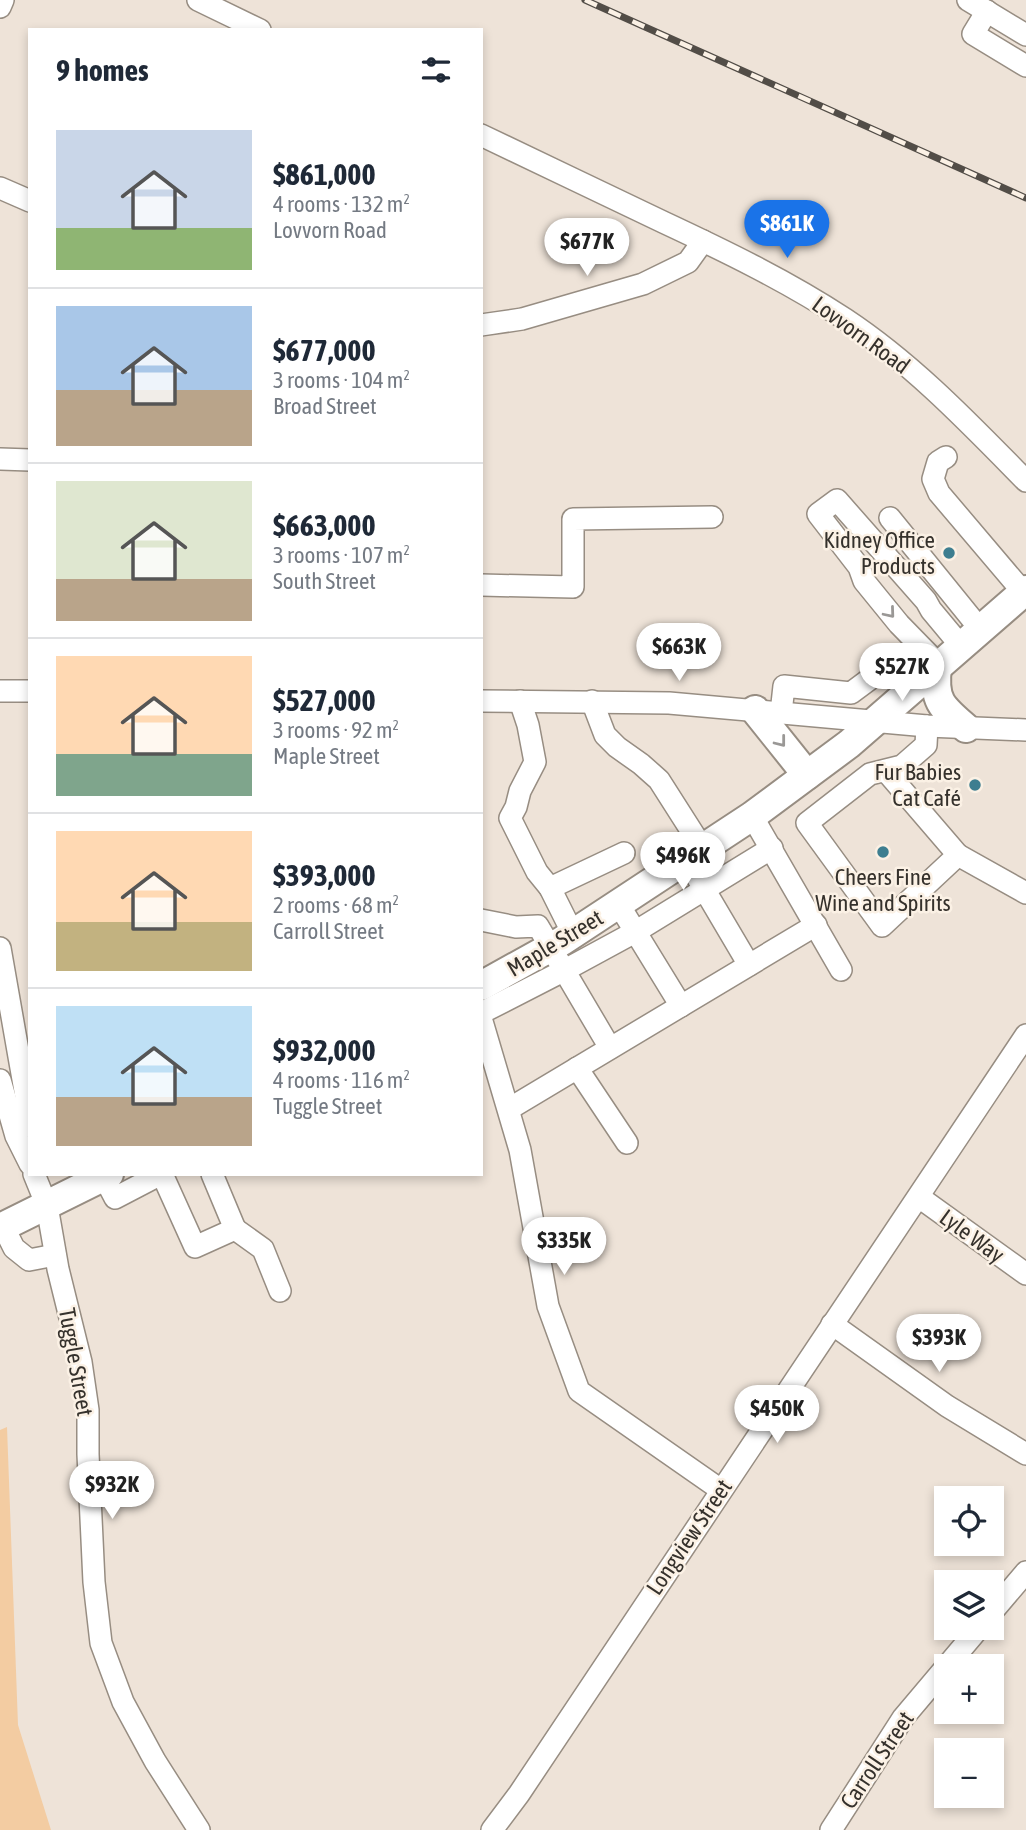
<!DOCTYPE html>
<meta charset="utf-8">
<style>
:root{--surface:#fff;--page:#f2f2f3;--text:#1f2937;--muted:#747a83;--line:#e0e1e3;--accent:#1a73e8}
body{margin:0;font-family:"Asap Condensed",sans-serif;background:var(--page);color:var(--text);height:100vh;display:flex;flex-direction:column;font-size:26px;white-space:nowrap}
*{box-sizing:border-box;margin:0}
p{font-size:23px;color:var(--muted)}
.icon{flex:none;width:38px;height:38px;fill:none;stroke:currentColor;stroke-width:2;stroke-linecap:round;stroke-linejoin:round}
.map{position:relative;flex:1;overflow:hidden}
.drawer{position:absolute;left:28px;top:28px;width:455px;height:1148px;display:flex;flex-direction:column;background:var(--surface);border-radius:0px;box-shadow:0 4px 10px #0003}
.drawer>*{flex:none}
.fabs{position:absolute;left:934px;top:1486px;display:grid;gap:14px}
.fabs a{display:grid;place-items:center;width:70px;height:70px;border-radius:0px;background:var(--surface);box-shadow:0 4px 10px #0003;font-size:35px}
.price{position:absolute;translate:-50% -60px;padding:0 16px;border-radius:24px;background:#fff;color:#222;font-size:23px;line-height:46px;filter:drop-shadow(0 2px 4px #0008)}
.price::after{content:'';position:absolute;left:50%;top:42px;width:21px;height:16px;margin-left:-10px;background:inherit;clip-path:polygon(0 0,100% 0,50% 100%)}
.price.current{background:var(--accent);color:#fff}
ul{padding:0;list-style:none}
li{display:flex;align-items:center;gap:21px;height:175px;padding:0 28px}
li+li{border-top:2px solid var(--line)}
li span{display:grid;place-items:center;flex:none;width:196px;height:140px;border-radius:0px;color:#555}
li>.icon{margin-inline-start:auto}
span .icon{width:84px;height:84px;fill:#fffc;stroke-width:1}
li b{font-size:30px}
h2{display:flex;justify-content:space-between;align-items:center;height:84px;padding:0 28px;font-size:30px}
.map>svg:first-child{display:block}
.green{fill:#f3cca2}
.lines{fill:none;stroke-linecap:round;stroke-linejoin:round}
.minor-casing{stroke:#978d82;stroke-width:24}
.major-casing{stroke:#978d82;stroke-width:32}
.minor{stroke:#fff;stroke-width:21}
.major{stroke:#fff;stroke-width:28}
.rail-casing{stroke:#524d47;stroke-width:7}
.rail{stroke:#fbf1e5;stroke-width:4.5;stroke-dasharray:13;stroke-linecap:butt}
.oneway{stroke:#9a9896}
.poi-dot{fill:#3d7e90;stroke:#fbf1e5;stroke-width:2.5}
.labels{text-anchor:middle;stroke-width:5;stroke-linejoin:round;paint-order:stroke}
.street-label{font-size:23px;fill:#35312c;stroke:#fbf1e5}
.poi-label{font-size:23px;fill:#35312c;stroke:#fbf1e5;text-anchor:end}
</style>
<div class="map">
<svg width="1026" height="1830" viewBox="0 0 1026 1830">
<rect width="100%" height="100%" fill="#eee3d8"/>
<!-- green -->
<path class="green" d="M7 1427 18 1725 51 1830H0V1430Z"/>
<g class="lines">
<!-- minor casing -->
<g class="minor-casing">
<g id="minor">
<path d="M198 0 260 30"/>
<path d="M968 0 1026 35"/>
<path d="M0 7 3 0"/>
<path d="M987 11 973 34 1026 66"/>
<path d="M481 135C542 164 602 193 663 222 725 251 787 281 845 319 913 364 969 423 1026 481"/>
<path d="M0 188 30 201"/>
<path d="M481 325 522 319 643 284 688 262 703 241"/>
<path d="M946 457 938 462 933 479 939 493 1023 592"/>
<path d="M0 459 30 460"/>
<path d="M890 518 980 629"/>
<path d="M481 585 573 587V519L712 517"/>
<path d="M939 665 899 624 864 581 859 567 818 514 837 500 926 601 931 610 961 646"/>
<path d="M0 691H30"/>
<path d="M481 701 669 703 927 726 1026 730"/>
<path d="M520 701 528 725 535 762 520 791 516 807 510 818 537 872 550 888 573 934"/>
<path d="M592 701 605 735 617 747 641 764 659 780 703 849"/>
<path d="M781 713 784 686 851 693 886 667 910 690"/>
<path d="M885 770 958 855 882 926 807 823 870 774 902 766 926 745 927 726"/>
<path d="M752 816 841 970"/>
<path d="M958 855 1026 893"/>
<path d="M687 860 749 965"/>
<path d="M550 888 624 853"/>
<path d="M619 905 681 1006"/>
<path d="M481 920 516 927 538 926 610 1048"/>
<path d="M0 948 28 1108 30 1126"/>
<path d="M481 1013 565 970 635 932 772 848"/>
<path d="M481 1018 520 1150 548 1306 579 1391 721 1490"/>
<path d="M577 1068 627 1143"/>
<path d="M0 1080 16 1136 30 1164"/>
<path d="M509 1109 816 925"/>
<path d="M34 1174 47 1206 58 1269 81 1362 88 1410V1454L94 1582 101 1643 123 1702 155 1761 199 1830"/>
<path d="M162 1174 195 1247 235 1229 212 1174"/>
<path d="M104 1177 115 1198 161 1174"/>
<path d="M919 1197 1026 1274"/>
<path d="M3 1226 14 1248 29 1260 55 1255"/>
<path d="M235 1229 263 1249 280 1291"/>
<path d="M832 1324 947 1406 1026 1454"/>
<path d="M992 1612 1026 1572"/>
<path d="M492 1830 519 1794 1026 1035"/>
<path d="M831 1830 903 1718 979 1628"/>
</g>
</g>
<!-- major casing -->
<g class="major-casing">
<g id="major">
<path d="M937 667C933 700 941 707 966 728"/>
<path d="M755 710 807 775"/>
<path d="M481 986 562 941 752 816 849 744 1026 590"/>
<path d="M0 1228 109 1174"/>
</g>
</g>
<!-- minor -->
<use href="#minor" class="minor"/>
<!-- major -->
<use href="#major" class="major"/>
<!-- rail casing -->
<g class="rail-casing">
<path id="rail" d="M585 0 1026 198"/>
</g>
<!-- rail -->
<use href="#rail" class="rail"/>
</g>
<!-- one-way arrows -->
<defs><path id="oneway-chevron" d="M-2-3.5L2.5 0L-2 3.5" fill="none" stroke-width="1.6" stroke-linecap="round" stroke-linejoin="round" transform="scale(1.75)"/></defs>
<g class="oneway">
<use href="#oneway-chevron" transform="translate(890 613) rotate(50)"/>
<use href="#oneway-chevron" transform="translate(781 742) rotate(52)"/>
</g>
<!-- markers -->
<g class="poi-dot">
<circle cx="949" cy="553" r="7"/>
<circle cx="975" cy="785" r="7"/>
<circle cx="883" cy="852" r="7"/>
</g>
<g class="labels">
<!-- street labels -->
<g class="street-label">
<text transform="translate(861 335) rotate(36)" y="8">Lovvorn Road</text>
<text transform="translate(555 943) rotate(-31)" y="8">Maple Street</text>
<text transform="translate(972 1236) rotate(36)" y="8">Lyle Way</text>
<text transform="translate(76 1362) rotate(80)" y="8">Tuggle Street</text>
<text transform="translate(689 1537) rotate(-56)" y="8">Longview Street</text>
<text transform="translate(877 1760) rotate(-56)" y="8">Carroll Street</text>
</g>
<!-- poi labels -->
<g class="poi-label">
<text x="935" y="548">Kidney Office<tspan x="935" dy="26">Products</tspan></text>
<text x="961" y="780">Fur Babies<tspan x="961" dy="26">Cat Café</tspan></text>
<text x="883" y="885" text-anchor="middle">Cheers Fine<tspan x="883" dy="26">Wine and Spirits</tspan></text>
</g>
</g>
</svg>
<div class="fabs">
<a><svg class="icon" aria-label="locate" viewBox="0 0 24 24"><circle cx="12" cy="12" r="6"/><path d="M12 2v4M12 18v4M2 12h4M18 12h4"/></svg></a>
<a><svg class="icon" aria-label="layers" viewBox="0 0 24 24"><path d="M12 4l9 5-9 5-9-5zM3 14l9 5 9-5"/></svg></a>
<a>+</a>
<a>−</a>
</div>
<b class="price current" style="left:787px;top:260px">$861K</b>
<b class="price" style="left:587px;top:278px">$677K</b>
<b class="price" style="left:679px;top:683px">$663K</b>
<b class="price" style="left:902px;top:703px">$527K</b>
<b class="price" style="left:683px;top:892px">$496K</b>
<b class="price" style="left:564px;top:1277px">$335K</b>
<b class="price" style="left:939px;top:1374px">$393K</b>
<b class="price" style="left:777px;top:1445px">$450K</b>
<b class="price" style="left:112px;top:1521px">$932K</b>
<section class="drawer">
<h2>9 homes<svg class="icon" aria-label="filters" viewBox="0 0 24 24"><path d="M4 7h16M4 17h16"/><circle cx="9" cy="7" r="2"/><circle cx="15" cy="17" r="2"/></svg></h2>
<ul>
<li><span style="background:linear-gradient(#c9d6e8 70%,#8fb573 0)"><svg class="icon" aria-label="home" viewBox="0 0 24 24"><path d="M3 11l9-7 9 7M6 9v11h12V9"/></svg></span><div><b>$861,000</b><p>4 rooms · 132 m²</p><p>Lovvorn Road</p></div></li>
<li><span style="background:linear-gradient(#a9c7e8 60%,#b9a48a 0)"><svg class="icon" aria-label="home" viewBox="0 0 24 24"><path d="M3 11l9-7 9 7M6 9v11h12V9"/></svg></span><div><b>$677,000</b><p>3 rooms · 104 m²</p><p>Broad Street</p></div></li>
<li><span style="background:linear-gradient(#dfe7d0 70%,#b9a48a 0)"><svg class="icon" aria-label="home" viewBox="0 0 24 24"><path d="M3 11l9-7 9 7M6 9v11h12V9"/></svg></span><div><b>$663,000</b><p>3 rooms · 107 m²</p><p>South Street</p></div></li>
<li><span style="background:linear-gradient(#ffd9b3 70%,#7fa58c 0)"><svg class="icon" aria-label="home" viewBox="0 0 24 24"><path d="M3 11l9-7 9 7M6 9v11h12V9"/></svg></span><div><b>$527,000</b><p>3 rooms · 92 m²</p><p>Maple Street</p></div></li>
<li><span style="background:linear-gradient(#ffd9b3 65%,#c2b280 0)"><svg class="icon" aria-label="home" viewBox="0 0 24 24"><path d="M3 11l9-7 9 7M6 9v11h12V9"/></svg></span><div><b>$393,000</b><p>2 rooms · 68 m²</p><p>Carroll Street</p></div></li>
<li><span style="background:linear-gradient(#bfe0f5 65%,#b9a48a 0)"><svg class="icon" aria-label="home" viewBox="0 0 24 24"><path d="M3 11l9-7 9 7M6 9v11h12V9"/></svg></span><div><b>$932,000</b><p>4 rooms · 116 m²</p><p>Tuggle Street</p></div></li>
</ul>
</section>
</div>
